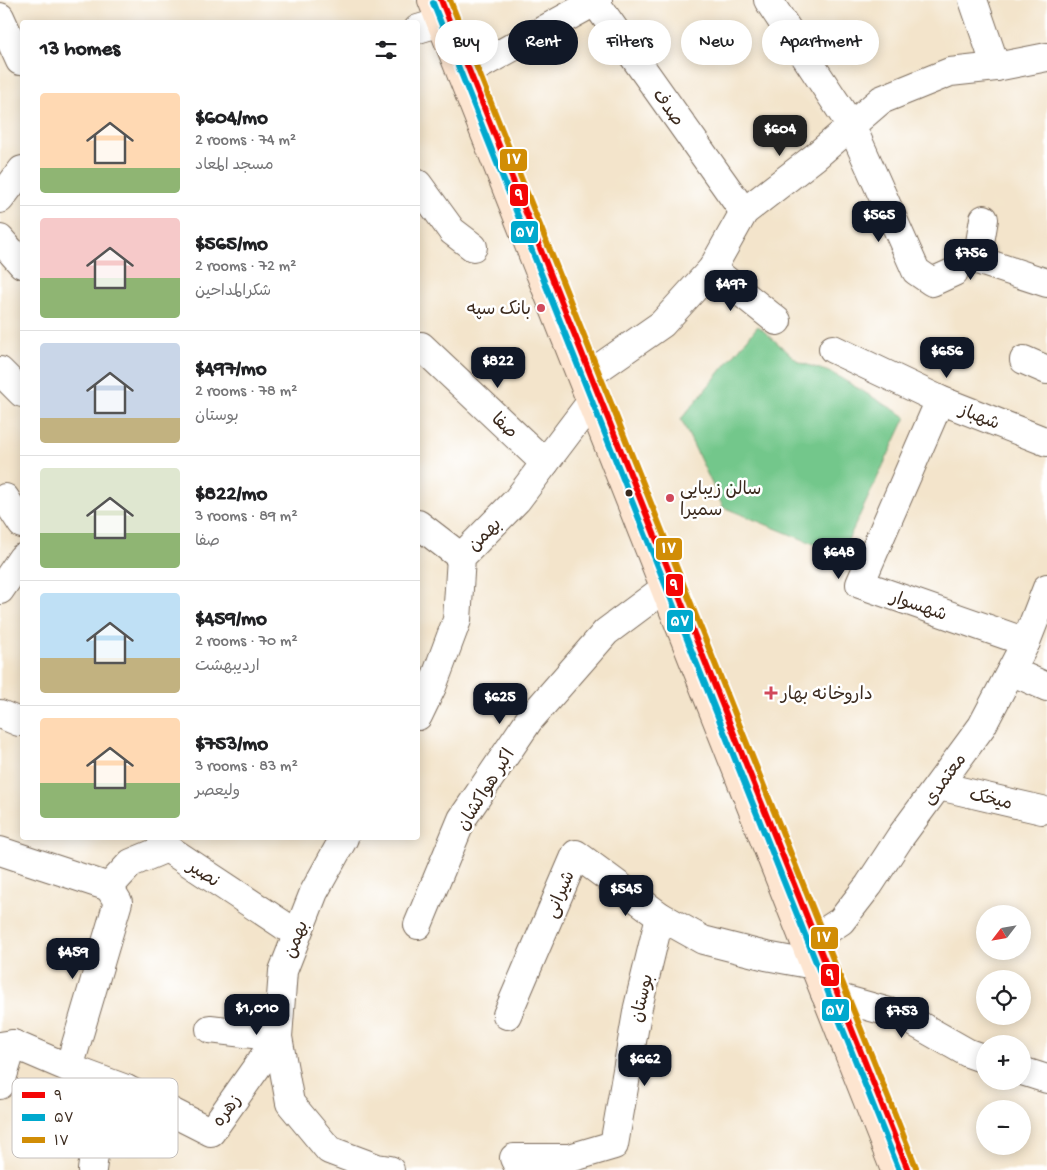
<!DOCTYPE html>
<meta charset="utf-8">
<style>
:root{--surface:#fff;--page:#f2f2f2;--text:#202124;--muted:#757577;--line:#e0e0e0;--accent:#111827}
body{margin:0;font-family:"Gochi Hand","Playpen Sans Arabic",sans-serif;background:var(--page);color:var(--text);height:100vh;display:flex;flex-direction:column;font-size:19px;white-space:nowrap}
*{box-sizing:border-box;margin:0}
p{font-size:16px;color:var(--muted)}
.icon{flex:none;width:28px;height:28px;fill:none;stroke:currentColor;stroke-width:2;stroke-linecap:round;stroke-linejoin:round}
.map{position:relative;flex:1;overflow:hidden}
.drawer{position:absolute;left:20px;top:20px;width:400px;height:820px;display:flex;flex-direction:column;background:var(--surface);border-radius:5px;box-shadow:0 2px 12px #0003}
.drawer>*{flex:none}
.top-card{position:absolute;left:435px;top:20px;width:475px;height:45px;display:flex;gap:10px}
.needle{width:32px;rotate:239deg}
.controls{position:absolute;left:976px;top:905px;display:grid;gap:10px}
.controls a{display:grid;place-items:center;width:55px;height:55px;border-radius:50%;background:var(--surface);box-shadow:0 2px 12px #0003;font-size:25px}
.price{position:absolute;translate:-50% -42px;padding:0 11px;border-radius:10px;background:var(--accent);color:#fff;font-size:16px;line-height:32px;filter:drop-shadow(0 1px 2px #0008)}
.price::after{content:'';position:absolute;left:50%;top:30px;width:15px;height:11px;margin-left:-8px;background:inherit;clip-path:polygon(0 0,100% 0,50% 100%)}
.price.selected{background:#222;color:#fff}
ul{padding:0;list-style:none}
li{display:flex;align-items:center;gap:15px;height:125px;padding:0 20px}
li+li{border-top:1px solid var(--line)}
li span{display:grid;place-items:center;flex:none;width:140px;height:100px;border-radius:5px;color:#555}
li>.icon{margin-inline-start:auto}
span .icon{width:60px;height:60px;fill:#fffc;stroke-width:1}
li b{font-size:21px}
h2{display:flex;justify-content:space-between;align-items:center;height:60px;padding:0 20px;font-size:21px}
.chip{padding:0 18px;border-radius:22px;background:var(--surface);box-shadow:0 2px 12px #0003;font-size:18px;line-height:45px}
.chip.selected{background:var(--accent);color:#fff}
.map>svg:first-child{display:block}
.green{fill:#73c78b;stroke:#577854}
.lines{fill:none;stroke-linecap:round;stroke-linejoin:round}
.street-casing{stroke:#7b6b5b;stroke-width:30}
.secondary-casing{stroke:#7b6b5b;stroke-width:30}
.street{stroke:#fff;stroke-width:28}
.secondary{stroke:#fde5d0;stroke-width:28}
.bus-1-casing{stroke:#fff;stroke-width:10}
.bus-2-casing{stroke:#fff;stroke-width:10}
.bus-3-casing{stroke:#fff;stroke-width:10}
.bus-1{stroke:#f40606;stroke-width:6}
.bus-2{stroke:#00a9ce;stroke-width:6}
.bus-3{stroke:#d18d06;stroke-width:6}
.poi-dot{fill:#d1495b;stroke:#fff;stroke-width:2}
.bus-dot{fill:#3b2a1e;stroke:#fff;stroke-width:2}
.labels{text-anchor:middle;stroke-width:5;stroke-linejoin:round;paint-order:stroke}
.street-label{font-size:18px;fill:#3b2a1e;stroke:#fff}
.poi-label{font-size:18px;fill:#3b2a1e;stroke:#fff;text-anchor:start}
.key{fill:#fff;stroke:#c4bfbc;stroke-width:1}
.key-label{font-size:14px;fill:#3b2a1e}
.line-badge{stroke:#fff;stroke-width:2}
.badge-label{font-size:14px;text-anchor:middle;font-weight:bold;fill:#fff}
</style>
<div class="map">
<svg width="1047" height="1170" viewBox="0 0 1047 1170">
<rect width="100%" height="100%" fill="#fff"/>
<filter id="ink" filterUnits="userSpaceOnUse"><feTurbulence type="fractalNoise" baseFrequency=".02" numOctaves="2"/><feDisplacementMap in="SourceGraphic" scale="10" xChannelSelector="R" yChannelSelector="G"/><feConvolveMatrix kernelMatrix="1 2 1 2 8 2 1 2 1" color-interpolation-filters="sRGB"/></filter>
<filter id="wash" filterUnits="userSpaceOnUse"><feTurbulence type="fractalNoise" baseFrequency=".0096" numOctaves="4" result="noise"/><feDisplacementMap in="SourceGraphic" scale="20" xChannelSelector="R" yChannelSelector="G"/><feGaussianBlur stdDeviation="1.12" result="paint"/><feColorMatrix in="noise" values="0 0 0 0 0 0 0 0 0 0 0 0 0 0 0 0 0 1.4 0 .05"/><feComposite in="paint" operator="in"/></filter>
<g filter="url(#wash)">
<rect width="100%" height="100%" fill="#f3e4cb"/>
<!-- green -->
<path class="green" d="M758 326 799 362 832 373 906 417 841 555 723 507 681 419Z"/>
</g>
<g filter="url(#ink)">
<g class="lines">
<!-- street casing -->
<g class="street-casing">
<g id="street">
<path d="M768 0 852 127 916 271 932 282 954 272"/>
<path d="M973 0 996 67"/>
<path d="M595 2 744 212"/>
<path d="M0 17 20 61"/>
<path d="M418 29 441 22"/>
<path d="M462 75 598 0"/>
<path d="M418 184 452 231 473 247"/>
<path d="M0 199 22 170"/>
<path d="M984 219 977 260 1047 283"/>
<path d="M0 239 22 264"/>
<path d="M712 269 777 321"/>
<path d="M421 346 545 463"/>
<path d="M833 349 940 400 1047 442"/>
<path d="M1024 360 1047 370"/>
<path d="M0 371 22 393"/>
<path d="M583 379 662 324 712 269 744 212 815 157 881 100 950 72 996 67 1047 57"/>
<path d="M940 400 860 584 1026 642"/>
<path d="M5 498 22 524"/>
<path d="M418 524 461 557"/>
<path d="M0 590 22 558"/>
<path d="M1011 671 1047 687"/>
<path d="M0 714 19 722"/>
<path d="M418 716 432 687 457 620 461 557 517 500 591 402"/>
<path d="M939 786 1042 810"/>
<path d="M344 838 314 892 283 971 278 1037 290 1103 329 1150 377 1168 390 1170"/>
<path d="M0 851 109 887 131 863 167 848 297 934"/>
<path d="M418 925 462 819 529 720 606 632 665 588"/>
<path d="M806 944 841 921 869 885 901 836 982 726 1026 642 1047 588"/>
<path d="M825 994 903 1016 968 1053 985 1059"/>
<path d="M507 1015 576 854 660 916 703 940 766 956 814 965"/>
<path d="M0 1046 13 1044 69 1068 126 1089 211 1132 278 1037 210 1029"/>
<path d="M69 1068 118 902 109 887"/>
<path d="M1022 1071 1047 1079"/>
<path d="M0 1085 13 1044"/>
<path d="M92 1170 94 1155 126 1089"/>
<path d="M520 1170 514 1158H570L614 1145 638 1007 660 916"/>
</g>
</g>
<!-- secondary casing -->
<g class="secondary-casing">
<path id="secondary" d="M432 0 895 1170"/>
</g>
<!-- street -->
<use href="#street" class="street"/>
<!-- secondary -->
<use href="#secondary" class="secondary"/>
<!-- bus-1 casing -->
<g class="bus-1-casing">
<path id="bus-1" d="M441 0 908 1170"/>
</g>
<!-- bus-2 casing -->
<g class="bus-2-casing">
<path id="bus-2" d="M433 3 899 1170"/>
</g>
<!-- bus-3 casing -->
<g class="bus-3-casing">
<path id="bus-3" d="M450 0 916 1167"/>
</g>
<!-- bus-1 -->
<use href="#bus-1" class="bus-1"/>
<!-- bus-2 -->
<use href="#bus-2" class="bus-2"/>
<!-- bus-3 -->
<use href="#bus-3" class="bus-3"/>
</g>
</g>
<!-- markers -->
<g class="poi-dot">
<circle cx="541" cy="308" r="5"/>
<circle cx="670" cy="498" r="5"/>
<path d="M768.5 685.5h5v5h5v5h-5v5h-5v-5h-5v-5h5z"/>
</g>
<circle class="bus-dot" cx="629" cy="493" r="4.5"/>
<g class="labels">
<!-- street labels -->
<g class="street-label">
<text transform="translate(669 107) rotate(55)" y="6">صدف</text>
<text transform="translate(980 416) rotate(22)" y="6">شهباز</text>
<text transform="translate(505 425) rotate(43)" y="6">صفا</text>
<text transform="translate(484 534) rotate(-45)" y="6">بهمن</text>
<text transform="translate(919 605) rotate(19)" y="6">شهسوار</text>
<text transform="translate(944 779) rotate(-54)" y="6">معتمدی</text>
<text transform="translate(485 789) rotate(-58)" y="6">اکبر هواکشان</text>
<text transform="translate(991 798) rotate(13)" y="6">میخک</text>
<text transform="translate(204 873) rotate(33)" y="6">نصیر</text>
<text transform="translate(559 894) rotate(-67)" y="6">شیرانی</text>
<text transform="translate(295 939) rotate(-69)" y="6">بهمن</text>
<text transform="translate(641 998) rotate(-77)" y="6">بوستان</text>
<text transform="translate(226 1110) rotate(-53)" y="6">زهره</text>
</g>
<!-- poi labels -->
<g class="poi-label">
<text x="531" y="314" text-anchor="end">بانک سپه</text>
<text x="680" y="494">سالن زیبایی<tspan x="680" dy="21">سمیرا</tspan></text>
<text x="781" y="699">داروخانه بهار</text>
</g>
</g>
<!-- legend -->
<rect x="12" y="1078" width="166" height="80" rx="8" class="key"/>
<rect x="22" y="1092" width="23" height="6" fill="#f40606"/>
<rect x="22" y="1114" width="23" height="7" fill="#00a9ce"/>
<rect x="22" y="1137" width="23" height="6" fill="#d18d06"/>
<g class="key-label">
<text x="54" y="1100">۹</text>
<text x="54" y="1122">۵۷</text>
<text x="54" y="1145">۱۷</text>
</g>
<g class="line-badge">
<rect x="499" y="148" width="29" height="24" rx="5" fill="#d18d06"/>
<rect x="509" y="183" width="20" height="24" rx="5" fill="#f40606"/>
<rect x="510" y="220" width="29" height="24" rx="5" fill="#00a9ce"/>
<rect x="655" y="537" width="28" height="24" rx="5" fill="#d18d06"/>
<rect x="665" y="573" width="19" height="24" rx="5" fill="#f40606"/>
<rect x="666" y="609" width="28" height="24" rx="5" fill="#00a9ce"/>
<rect x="810" y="926" width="29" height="24" rx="5" fill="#d18d06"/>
<rect x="820" y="963" width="20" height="24" rx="5" fill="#f40606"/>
<rect x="821" y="998" width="29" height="24" rx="5" fill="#00a9ce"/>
</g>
<g class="badge-label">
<text x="514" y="164">۱۷</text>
<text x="519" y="200">۹</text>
<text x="525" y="237">۵۷</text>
<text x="669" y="553">۱۷</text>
<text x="674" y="590">۹</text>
<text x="680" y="626">۵۷</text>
<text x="824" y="942">۱۷</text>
<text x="830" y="980">۹</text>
<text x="835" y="1015">۵۷</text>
</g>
</svg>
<div class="controls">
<a><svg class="needle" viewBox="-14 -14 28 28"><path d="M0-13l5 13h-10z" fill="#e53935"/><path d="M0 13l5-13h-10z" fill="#757577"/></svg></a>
<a><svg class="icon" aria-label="locate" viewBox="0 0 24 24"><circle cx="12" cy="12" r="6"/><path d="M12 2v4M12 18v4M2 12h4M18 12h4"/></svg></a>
<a>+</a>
<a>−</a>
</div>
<b class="price selected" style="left:780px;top:157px">$604</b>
<b class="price" style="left:879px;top:243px">$565</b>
<b class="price" style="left:971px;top:281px">$756</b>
<b class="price" style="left:731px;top:312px">$497</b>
<b class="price" style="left:947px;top:379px">$656</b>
<b class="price" style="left:498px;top:389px">$822</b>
<b class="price" style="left:839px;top:580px">$648</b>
<b class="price" style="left:500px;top:725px">$625</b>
<b class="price" style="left:626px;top:917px">$545</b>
<b class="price" style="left:73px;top:980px">$459</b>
<b class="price" style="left:257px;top:1036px">$1,010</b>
<b class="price" style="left:902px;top:1039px">$753</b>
<b class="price" style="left:645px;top:1087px">$662</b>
<div class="top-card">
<a class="chip">Buy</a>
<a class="chip selected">Rent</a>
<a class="chip">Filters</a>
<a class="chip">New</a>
<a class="chip">Apartment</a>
</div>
<section class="drawer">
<h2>13 homes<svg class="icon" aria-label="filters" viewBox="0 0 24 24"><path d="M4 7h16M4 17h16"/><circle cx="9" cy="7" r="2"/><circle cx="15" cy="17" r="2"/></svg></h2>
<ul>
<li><span style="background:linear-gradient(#ffd9b3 75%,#8fb573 0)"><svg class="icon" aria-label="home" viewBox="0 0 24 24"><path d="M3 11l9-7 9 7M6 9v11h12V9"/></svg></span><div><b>$604/mo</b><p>2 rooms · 74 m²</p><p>مسجد المعاد</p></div></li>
<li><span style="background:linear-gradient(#f6c9c9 60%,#8fb573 0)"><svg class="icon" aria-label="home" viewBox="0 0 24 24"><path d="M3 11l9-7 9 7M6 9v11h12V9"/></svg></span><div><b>$565/mo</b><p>2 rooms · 72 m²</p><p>شکرالمداحین</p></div></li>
<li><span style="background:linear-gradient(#c9d6e8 75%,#c2b280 0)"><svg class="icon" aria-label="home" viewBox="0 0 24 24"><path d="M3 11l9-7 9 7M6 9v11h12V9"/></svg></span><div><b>$497/mo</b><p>2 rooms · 78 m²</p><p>بوستان</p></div></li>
<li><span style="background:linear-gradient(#dfe7d0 65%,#8fb573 0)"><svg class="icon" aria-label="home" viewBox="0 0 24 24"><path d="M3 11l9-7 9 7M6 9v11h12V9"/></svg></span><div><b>$822/mo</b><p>3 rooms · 89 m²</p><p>صفا</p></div></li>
<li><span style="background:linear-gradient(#bfe0f5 65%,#c2b280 0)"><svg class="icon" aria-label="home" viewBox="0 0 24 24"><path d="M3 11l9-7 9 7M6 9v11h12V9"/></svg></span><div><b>$459/mo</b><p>2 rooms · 70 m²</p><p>اردیبهشت</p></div></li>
<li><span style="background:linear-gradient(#ffd9b3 65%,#8fb573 0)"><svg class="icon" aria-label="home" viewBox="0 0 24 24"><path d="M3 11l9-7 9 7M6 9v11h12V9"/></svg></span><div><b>$753/mo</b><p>3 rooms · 83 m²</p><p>ولیعصر</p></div></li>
</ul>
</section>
</div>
